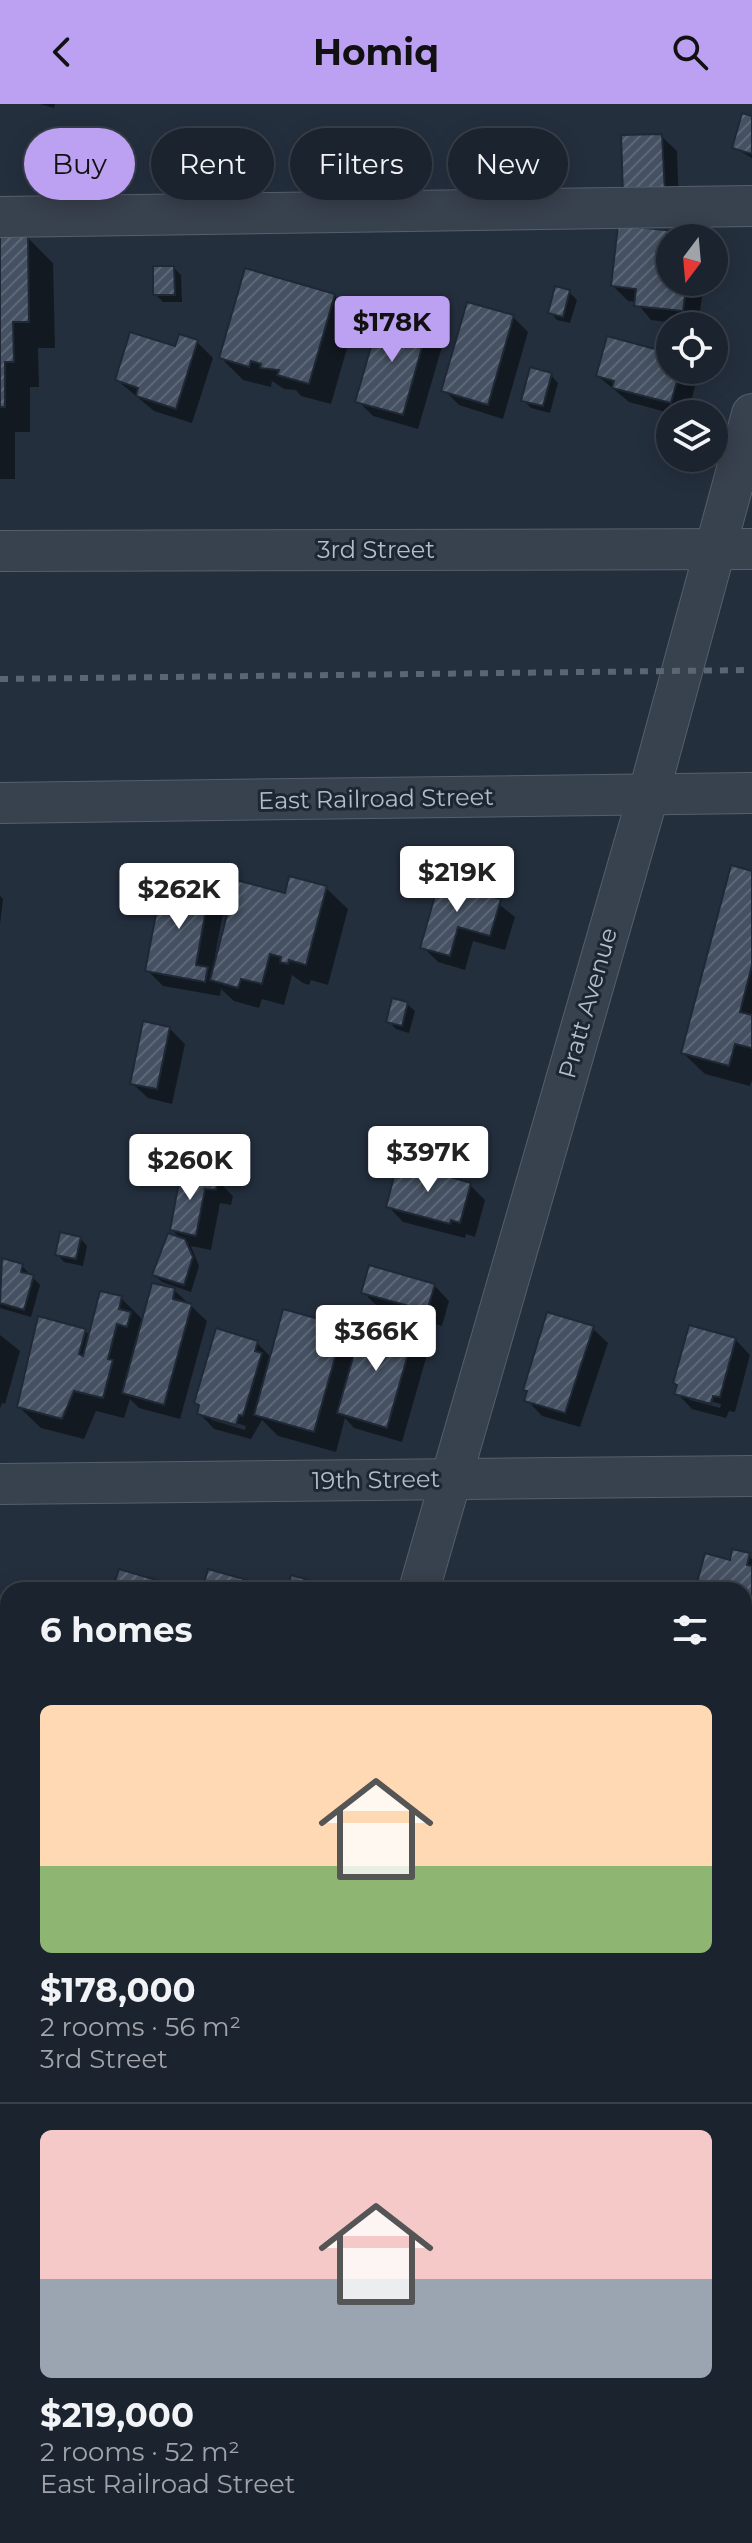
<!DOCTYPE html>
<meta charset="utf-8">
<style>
:root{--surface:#1b232e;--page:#282f3a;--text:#f1f3f6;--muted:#a0a4aa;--line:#39404a;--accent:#bca0f2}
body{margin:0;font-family:Montserrat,sans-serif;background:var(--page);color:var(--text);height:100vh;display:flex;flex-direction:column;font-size:30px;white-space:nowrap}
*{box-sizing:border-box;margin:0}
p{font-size:26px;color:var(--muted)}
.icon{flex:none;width:44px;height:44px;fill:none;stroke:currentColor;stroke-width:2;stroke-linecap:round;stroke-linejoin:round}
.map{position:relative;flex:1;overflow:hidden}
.sheet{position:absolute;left:0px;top:1478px;width:752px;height:962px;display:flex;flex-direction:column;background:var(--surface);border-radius:24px 24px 0 0;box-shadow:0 4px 20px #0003,0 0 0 2px var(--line)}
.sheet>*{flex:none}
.hud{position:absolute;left:24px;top:24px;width:704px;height:72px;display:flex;gap:16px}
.needle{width:52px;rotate:196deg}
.buttons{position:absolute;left:656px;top:120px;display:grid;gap:16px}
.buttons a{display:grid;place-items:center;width:72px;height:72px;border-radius:50%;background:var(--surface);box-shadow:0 4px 20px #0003,0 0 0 2px var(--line);font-size:40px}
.price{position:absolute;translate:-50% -68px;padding:0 18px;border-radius:8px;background:#fff;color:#222;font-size:26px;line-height:52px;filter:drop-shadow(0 2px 4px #0008)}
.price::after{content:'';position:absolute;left:50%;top:48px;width:24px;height:18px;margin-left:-12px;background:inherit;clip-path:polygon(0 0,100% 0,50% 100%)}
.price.on{background:var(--accent);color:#111}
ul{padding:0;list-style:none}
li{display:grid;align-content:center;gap:16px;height:424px;padding:0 40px}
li+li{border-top:2px solid var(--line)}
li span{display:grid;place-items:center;height:248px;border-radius:12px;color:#555}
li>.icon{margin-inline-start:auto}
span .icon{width:144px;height:144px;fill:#fffc;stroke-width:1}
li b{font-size:34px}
h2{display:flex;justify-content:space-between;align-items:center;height:96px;padding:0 40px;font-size:34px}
.chip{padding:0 28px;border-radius:36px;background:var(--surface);box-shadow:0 4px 20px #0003,0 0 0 2px var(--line);font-size:28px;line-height:72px}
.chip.on{background:var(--accent);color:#111}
header{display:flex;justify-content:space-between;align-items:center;height:104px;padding:0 40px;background:var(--accent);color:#111;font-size:36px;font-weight:700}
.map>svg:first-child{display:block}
.shadow{fill:#0007;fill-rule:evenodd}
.building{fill:url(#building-hatch);stroke:#1f2835;stroke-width:2}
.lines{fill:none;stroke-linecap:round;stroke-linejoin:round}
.minor-casing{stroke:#565f6c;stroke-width:42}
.minor{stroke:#38414e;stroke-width:40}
.rail{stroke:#5a6575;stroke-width:6;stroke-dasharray:8 8;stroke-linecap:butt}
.labels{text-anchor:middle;stroke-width:6;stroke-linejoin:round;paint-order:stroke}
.street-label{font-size:24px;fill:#b4bcc9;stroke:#1d2633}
</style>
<header><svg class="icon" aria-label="back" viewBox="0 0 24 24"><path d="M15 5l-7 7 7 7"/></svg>Homiq<svg class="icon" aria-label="search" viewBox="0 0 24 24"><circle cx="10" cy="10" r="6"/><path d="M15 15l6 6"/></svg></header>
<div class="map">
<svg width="752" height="2439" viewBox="0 0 752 2439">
<defs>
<pattern id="building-hatch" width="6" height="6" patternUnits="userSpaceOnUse" patternTransform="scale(2)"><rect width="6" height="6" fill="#455162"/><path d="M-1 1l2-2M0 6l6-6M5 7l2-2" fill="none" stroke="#5d6877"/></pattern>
</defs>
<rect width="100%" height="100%" fill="#242f3e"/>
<!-- shadow -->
<g class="shadow">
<path d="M40 0H55L54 4Z"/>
<path d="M752 14V54L735 44Z"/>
<path d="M661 32 677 47 679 104 623 33Z"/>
<path d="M214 55 230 71 220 105 180 94 165 78Z"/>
<path d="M620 123 695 134H670V178H704L698 222 651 216 636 198 628 197 613 182Z"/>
<path d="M27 133 53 159 55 244H38L39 283H30V328H15V375H0V134Z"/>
<path d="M174 164 181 171 182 198H163L155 190Z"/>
<path d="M569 188 577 196 570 219 557 216 550 208Z"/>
<path d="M334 191 356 213 331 300 301 292 296 286 284 285 272 277 271 283 243 276 221 254Z"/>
<path d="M513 213 528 228 503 315 459 301 444 286Z"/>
<path d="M427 224 443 239 418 325 373 312 358 297Z"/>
<path d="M180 233 197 238 213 254 192 319 154 307 117 276 176 244Z"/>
<path d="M714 240 724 248 721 260 714 259Z"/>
<path d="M670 251V266H694L698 270 688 310H673L629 298 598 272Z"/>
<path d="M551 271 558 279 550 309 531 304 523 296Z"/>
<path d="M752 769V976L750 982 705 970 683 949Z"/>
<path d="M468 776 515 813 505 846 473 837 465 866 438 858 423 843Z"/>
<path d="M326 784 348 805 328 881 311 876 309 881 303 879 292 871 284 901 262 895 259 904 234 897 221 885 220 892 163 882 147 866 209 785 225 800 215 851 218 852 286 791Z"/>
<path d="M0 792 3 795 0 821Z"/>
<path d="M407 900 415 907 409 929 396 925 388 917Z"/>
<path d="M169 924 185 940 172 1000 148 994 132 979Z"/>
<path d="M183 1070 218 1077 233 1092 231 1101 220 1099 211 1146 191 1142 199 1162 191 1188 162 1178 154 1171 183 1137 172 1126Z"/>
<path d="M470 1081 485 1096 475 1133 466 1130 465 1134 403 1118 388 1102Z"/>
<path d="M80 1134 87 1142 83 1162 64 1158 57 1150Z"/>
<path d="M3 1157 22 1162 40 1181 31 1213 0 1204Z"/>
<path d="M434 1181 449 1197 442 1222 379 1204 364 1189Z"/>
<path d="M174 1186 207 1217 180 1315 139 1304 130 1295 124 1314 96 1307 84 1335 41 1324 19 1303 85 1227 91 1232 121 1194 144 1217Z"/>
<path d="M343 1224 359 1240 413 1231 428 1247 402 1338 354 1324 345 1314 336 1348 278 1332 262 1316 251 1335 214 1325 199 1309 201 1303 196 1299 257 1239 272 1254ZM206 1310 246 1322 245 1326 212 1316Z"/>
<path d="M592 1224 608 1239 580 1323 542 1312 527 1296 529 1289 526 1286Z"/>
<path d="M0 1231 20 1247 5 1300 2 1299 0 1305Z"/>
<path d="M735 1235 750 1251 735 1308 729 1307 726 1314 692 1305 677 1289ZM684 1290 721 1300 720 1304 690 1296Z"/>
<path d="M748 1451 752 1455V1604L744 1602V1486H697L731 1458Z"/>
<path d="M744 1856 752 1858V1921L744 1916Z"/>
<path d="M8 1864V1975L0 1967V1894Z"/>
<path d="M752 1935V1986L744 1978V1961Z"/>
<path d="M744 2126 752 2128V2246L748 2245 744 2257Z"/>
<path d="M0 2143 8 2145V2274L0 2272Z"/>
</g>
<!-- building -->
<g class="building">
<path d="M742 9 752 12V50L732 44Z"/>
<path d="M662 30 665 90 623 92 621 31Z"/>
<path d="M173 42 215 54 205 91 163 79Z"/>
<path d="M618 121 693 129 692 134H670V178H687L683 207 634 202 636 185 611 182Z"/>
<path d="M28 131 29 218H13L14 258H5V303H0V132Z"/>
<path d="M153 162H174L175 191H153Z"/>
<path d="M245 164 335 190 309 280 277 271 279 266 260 264 261 260 251 257 249 263 219 254Z"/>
<path d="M555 182 570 186 563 213 548 209Z"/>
<path d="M467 198 514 211 488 301 441 287Z"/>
<path d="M381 208 428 222 403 311 355 298Z"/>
<path d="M130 228 175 242 179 230 198 236 176 305 136 292 138 284 115 276Z"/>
<path d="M607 232 670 249V266H680L671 299 612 284 614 277 596 272Z"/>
<path d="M530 263 552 269 543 302 521 297Z"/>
<path d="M731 761 752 767V861L740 908 752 911V944L735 940 729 962 681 949Z"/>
<path d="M442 767 469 774 466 785 501 795 490 832 458 823 450 852 420 844Z"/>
<path d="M289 772 327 782 306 861 289 856 288 860 280 858 281 853 270 850 262 880 241 875 238 884 210 876 236 776 285 789Z"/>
<path d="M163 774 210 783 196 861 208 863 205 878 145 867Z"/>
<path d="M392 894 408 898 402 922 386 918Z"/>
<path d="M143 917 170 923 157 985 130 980Z"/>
<path d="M398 1057 471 1079 460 1119 451 1116 450 1120 386 1103Z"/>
<path d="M181 1067 219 1075 216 1086 205 1085 196 1132 170 1126Z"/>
<path d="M60 1128 81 1133 76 1155 55 1151Z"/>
<path d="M168 1129 185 1135 193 1153 184 1181 152 1171Z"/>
<path d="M2 1154 23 1160 21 1168 34 1171 24 1206 0 1199Z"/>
<path d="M369 1161 435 1180 427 1207 361 1189Z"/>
<path d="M152 1179 175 1184 173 1195 192 1200 164 1301 122 1289Z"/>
<path d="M100 1187 122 1192 119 1205 131 1208 127 1223 117 1220 108 1255 113 1256 103 1294 74 1287 62 1315 17 1303 38 1212 86 1225 79 1250 83 1252Z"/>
<path d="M283 1205 344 1222 314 1328 254 1311Z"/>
<path d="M547 1208 594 1222 565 1309 524 1297 527 1287 523 1286Z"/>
<path d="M364 1215 414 1229 387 1324 337 1309Z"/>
<path d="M689 1221 736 1234 720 1293 713 1292 711 1300 674 1290 677 1281 673 1279Z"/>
<path d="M216 1224 258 1237 255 1247 262 1249 243 1312 239 1311 236 1321 197 1310 199 1301 194 1299Z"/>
<path d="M732 1445 750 1449 747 1461 752 1462V1571L744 1570V1486H695L705 1449 730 1456Z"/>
<path d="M119 1465 170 1480 168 1486H112Z"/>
<path d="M208 1465 258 1479 257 1486H202Z"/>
<path d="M291 1471 345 1486H279L280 1481 288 1483Z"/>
<path d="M752 1799V1832L744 1830Z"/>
<path d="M744 1854 752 1856V1907L744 1905Z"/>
<path d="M8 1857V1968L0 1966V1886Z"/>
<path d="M752 1928V1979L744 1977V1954Z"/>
<path d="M744 2124 752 2126V2185L744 2212Z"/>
<path d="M0 2141 8 2143V2259L0 2257Z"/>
<path d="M744 2423 752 2424V2439H738L739 2432H744Z"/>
<path d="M18 2432H67L91 2439H16Z"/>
<path d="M307 2432H328L336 2434 335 2439H305Z"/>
<path d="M345 2432H351L372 2439H343Z"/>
</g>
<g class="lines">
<!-- minor casing -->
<g class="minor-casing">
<g id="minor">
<path d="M0 113 752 102"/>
<path d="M0 447 752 445"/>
<path d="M0 699 752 689"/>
<path d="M0 1380 752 1372"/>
<path d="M419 1486 648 692 752 310"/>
<path d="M744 1718 752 1719"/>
<path d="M0 1734H8"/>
<path d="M744 2048 752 2047"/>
<path d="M0 2055H8"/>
<path d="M744 2391H752"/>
<path d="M0 2393H8"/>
<path d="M153 2439 154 2432"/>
</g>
</g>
<!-- minor -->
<use href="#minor" class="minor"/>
<!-- rail -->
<path class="rail" d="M0 575 752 566"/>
</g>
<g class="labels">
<!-- street labels -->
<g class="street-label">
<text x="376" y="454">3rd Street</text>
<text transform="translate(376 695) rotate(-1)" y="8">East Railroad Street</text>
<text transform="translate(588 899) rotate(-74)" y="8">Pratt Avenue</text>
<text transform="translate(376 1376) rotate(-1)" y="8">19th Street</text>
</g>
</g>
</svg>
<div class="buttons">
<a><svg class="needle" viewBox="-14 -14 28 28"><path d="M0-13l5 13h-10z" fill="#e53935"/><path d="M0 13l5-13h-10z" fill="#a0a4aa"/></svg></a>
<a><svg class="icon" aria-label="locate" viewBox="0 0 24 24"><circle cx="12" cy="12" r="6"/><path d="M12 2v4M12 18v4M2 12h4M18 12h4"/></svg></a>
<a><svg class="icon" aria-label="layers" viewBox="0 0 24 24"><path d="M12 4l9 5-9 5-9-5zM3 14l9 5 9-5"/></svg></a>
</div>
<b class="price on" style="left:392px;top:260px">$178K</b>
<b class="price" style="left:457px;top:810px">$219K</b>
<b class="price" style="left:179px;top:827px">$262K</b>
<b class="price" style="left:428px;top:1090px">$397K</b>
<b class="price" style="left:190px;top:1098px">$260K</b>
<b class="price" style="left:376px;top:1269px">$366K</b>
<div class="hud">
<a class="chip on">Buy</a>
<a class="chip">Rent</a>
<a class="chip">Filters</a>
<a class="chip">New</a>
</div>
<section class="sheet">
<h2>6 homes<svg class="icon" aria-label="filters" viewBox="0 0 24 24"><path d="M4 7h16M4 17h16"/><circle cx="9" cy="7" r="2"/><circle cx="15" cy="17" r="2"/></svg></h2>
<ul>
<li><span style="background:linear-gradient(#ffd9b3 65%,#8fb573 0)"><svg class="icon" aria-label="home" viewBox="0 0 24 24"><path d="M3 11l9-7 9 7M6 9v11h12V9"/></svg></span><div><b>$178,000</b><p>2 rooms · 56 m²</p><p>3rd Street</p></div></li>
<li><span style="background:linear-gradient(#f6c9c9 60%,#9aa5b1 0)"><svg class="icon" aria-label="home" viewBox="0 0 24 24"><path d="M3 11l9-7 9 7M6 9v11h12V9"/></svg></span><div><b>$219,000</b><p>2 rooms · 52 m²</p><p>East Railroad Street</p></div></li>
</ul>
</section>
</div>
